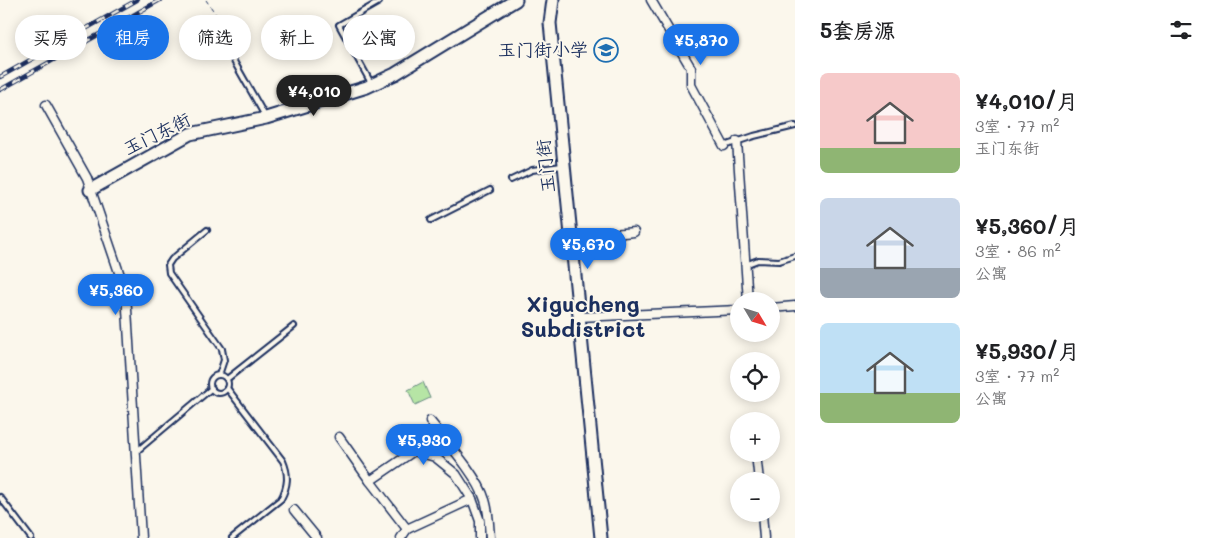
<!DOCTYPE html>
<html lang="zh">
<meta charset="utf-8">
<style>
:root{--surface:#fff;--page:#f6f6f6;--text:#202124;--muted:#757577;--accent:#1a73e8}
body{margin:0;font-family:Mali,"LXGW WenKai TC",sans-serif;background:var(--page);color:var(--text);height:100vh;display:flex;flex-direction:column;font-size:19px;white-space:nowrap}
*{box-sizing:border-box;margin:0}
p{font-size:16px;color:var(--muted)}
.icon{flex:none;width:28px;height:28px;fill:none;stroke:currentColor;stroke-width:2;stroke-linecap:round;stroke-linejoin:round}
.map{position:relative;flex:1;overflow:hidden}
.side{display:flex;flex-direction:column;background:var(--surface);width:425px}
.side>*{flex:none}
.banner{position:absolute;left:15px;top:15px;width:475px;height:45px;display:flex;gap:10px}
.needle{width:32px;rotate:128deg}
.controls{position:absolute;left:730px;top:292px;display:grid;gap:10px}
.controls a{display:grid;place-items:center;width:50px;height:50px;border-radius:50%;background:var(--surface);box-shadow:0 2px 12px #0003;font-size:25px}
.price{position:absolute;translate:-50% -42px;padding:0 11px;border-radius:18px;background:var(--accent);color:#fff;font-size:16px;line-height:32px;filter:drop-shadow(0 1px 2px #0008)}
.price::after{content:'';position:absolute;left:50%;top:30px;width:15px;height:11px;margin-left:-8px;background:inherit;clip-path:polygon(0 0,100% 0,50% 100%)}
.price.on{background:#222;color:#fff}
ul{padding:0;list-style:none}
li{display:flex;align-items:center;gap:15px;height:125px;padding:0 25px}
li span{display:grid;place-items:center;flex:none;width:140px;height:100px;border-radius:8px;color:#555}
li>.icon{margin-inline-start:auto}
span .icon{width:60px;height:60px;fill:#fffc;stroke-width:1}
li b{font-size:21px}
h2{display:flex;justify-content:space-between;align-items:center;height:60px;padding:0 25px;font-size:21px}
.pill{padding:0 18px;border-radius:22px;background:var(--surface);box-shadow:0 2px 12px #0003;font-size:18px;line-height:45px}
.pill.on{background:var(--accent);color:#fff}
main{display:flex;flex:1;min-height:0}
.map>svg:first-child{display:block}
.green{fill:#b6e5a5;stroke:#688a82}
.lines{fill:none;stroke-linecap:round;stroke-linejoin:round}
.street-tunnel{stroke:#cecfd0;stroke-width:8;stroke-dasharray:8 4;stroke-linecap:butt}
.lane-casing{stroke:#1b2f5e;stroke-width:8}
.street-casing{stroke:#1b2f5e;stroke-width:11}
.secondary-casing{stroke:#1b2f5e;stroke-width:15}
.path{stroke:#1b2f5e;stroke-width:1;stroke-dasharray:4 4;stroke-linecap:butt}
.lane{stroke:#fbf7ec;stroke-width:4}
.street{stroke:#fbf7ec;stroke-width:8}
.secondary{stroke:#fbf7ec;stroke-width:11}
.rail-casing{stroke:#1b2f5e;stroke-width:4.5}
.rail{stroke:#fbf7ec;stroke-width:2.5;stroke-dasharray:8;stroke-linecap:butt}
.labels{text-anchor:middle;stroke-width:4;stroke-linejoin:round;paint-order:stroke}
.poi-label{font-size:18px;fill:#1b2f5e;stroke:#fbf7ec;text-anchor:end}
.street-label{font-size:18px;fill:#1b2f5e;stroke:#fbf7ec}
.district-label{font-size:22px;font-weight:bold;fill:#1b2f5e;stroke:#fbf7ec}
</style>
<main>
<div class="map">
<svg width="795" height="538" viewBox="0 0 795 538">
<rect width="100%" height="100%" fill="#fbf7ec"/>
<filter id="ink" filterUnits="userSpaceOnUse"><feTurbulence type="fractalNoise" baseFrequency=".02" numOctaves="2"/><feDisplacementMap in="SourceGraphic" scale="10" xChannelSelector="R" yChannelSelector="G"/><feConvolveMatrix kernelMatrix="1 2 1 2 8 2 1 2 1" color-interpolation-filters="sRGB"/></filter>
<g filter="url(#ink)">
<!-- green -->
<path class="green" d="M423 382 430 398 415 405 408 390Z"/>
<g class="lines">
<!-- street-tunnel -->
<path class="street-tunnel" d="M590 237 613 234"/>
<!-- lane casing -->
<g class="lane-casing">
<g id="lane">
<path d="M228 30 227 49 265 116"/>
<path d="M371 83 339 25 379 2"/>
<path d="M724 146 754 136 795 126"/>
<path d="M511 180 532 170 562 166"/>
<path d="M431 220 490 190"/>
<path d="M207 230 172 259 168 265 169 273 222 349 224 360 219 375"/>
<path d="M745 265 758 260 779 261 795 256"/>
<circle cx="219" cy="384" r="9"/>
<path d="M227 379 294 326"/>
<path d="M227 388 283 461C289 475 288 486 281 499L232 538"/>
<path d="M137 451 212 388"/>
<path d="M0 497 31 538"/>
</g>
</g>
<!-- street casing -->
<g class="street-casing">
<g id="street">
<path d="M651 0 691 68V85L724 146"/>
<path d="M46 105 87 178 126 293 141 538"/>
<path d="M737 141 748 301"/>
<path d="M613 234 634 232"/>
<path d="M571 238 590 237"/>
<path d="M771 308 795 306"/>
<path d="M579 317 739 310"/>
<path d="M430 421C446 441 478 476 485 500 489 512 489 525 490 538"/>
<path d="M339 437 370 481 407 529"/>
<path d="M756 454 759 481"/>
<path d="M370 481 414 451 435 457 456 474 472 499 480 521V538"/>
<path d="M294 510 317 538"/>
<path d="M762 514 764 538"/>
<path d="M401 538 407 529 472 499"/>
</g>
</g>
<!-- secondary casing -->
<g class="secondary-casing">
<g id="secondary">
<path d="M553 0 550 23 601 538"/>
<path d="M90 190 190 134 266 118 367 87 395 74 516 0"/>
</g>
</g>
<!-- path -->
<path class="path" d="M206 0 224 26"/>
<!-- lane -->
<use href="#lane" class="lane"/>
<!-- street -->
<use href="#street" class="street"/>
<!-- secondary -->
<use href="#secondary" class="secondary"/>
<!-- rail casing -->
<g class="rail-casing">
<g id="rail">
<path d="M0 77 137 0"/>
<path d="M0 90 160 0"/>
</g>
</g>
<!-- rail -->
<use href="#rail" class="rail"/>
</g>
</g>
<!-- icons -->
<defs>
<g id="school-ring" transform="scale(1.25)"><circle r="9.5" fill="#fbf7ec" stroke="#1f6fb2" stroke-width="1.5"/><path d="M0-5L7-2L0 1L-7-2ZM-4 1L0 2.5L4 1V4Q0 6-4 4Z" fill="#1f6fb2"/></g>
</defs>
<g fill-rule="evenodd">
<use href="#school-ring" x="606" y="50"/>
</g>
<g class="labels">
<!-- poi labels -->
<g class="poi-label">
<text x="588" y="56">玉门街小学</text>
</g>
<!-- street labels -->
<g class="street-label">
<text transform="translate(157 134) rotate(-26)" y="6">玉门东街</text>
<text transform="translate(546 166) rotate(-96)" y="6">玉门街</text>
</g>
<!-- district labels -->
<g class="district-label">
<text x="583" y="312">Xigucheng<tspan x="583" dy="25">Subdistrict</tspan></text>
</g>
</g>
</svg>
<div class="controls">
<a><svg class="needle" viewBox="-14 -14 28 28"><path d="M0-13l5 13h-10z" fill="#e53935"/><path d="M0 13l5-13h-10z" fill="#757577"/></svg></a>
<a><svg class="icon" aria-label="locate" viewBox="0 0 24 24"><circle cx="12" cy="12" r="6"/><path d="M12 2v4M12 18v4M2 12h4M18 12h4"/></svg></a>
<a>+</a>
<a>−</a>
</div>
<b class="price" style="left:701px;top:66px">¥5,870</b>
<b class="price on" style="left:314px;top:117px">¥4,010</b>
<b class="price" style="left:588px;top:270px">¥5,670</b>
<b class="price" style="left:116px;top:316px">¥5,360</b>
<b class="price" style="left:424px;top:466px">¥5,930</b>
<div class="banner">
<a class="pill">买房</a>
<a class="pill on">租房</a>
<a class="pill">筛选</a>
<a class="pill">新上</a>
<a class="pill">公寓</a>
</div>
</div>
<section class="side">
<h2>5套房源<svg class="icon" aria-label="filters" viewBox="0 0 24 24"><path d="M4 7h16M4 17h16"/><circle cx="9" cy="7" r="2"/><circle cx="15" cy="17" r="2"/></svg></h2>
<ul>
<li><span style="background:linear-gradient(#f6c9c9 75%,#8fb573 0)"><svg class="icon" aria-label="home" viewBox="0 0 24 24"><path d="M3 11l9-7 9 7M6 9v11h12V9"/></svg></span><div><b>¥4,010/月</b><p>3室 · 77 m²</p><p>玉门东街</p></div></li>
<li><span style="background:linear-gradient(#c9d6e8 70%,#9aa5b1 0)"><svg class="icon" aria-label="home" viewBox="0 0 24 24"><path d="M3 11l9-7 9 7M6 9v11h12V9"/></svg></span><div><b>¥5,360/月</b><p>3室 · 86 m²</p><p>公寓</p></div></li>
<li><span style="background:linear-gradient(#bfe0f5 70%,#8fb573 0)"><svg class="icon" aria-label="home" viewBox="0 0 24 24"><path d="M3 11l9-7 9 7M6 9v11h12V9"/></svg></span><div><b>¥5,930/月</b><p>3室 · 77 m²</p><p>公寓</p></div></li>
</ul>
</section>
</main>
